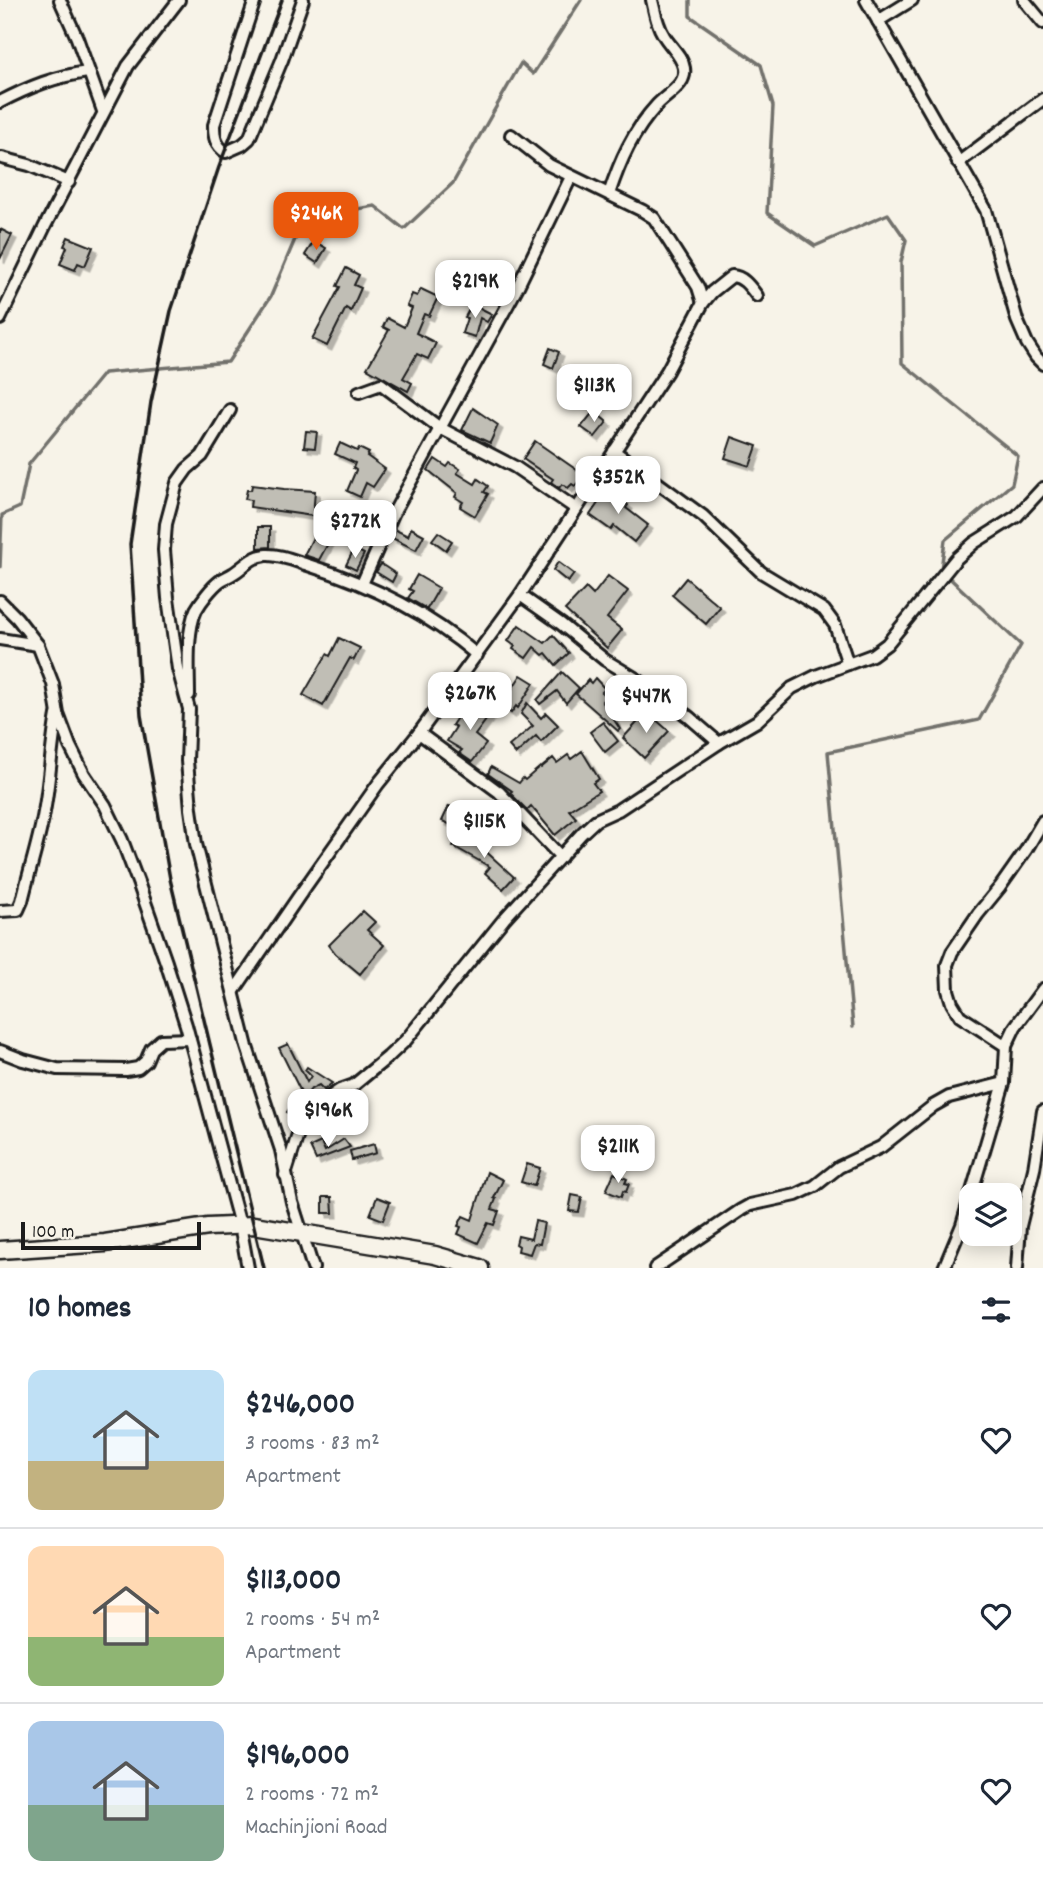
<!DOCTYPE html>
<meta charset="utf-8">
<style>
:root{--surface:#fff;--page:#f6f6f7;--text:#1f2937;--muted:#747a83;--line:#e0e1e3;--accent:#ea580c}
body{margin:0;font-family:Dekko,sans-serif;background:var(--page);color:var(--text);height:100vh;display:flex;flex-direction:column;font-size:26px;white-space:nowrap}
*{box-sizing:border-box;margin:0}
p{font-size:23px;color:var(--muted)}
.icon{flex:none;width:38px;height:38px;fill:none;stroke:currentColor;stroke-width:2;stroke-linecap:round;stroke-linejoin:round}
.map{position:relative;height:1268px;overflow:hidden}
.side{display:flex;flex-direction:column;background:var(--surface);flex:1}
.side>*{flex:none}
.controls{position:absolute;left:959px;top:1183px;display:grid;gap:14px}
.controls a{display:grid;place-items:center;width:63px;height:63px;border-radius:14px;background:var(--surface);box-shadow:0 4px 18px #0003;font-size:35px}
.scale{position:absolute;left:21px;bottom:18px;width:180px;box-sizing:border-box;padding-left:7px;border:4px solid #1c1c1c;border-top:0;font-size:19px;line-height:24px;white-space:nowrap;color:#1c1c1c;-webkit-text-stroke:5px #f7f3e8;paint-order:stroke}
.price{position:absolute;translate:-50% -60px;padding:0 16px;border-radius:14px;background:#fff;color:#222;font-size:23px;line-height:46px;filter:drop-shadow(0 2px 4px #0008)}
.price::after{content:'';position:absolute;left:50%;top:42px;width:21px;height:16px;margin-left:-10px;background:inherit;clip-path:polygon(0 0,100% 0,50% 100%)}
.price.current{background:var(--accent);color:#fff}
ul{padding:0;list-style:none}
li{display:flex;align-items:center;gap:21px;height:175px;padding:0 28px}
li+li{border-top:2px solid var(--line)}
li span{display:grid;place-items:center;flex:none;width:196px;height:140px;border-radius:14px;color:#555}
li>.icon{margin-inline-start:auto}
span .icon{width:84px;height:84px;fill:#fffc;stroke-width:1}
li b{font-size:30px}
h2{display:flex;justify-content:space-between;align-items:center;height:84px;padding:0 28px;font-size:30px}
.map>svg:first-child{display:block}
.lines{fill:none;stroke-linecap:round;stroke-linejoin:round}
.stream{stroke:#72716c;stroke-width:3.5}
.building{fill:#c0beb5;stroke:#1c1c1c;stroke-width:2;filter:url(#shadow)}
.street-casing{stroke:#1c1c1c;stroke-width:16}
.secondary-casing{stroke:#1c1c1c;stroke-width:21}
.street{stroke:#f7f3e8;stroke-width:10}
.secondary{stroke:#f7f3e8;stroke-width:16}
.rail{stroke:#1c1c1c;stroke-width:3.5}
</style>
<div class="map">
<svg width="1043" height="1268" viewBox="0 0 1043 1268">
<defs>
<filter id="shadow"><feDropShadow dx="4.5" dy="4.5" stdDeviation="0" flood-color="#0004"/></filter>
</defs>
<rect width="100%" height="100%" fill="#f7f3e8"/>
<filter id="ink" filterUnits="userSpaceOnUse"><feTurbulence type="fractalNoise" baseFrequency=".0143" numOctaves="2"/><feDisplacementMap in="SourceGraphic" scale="14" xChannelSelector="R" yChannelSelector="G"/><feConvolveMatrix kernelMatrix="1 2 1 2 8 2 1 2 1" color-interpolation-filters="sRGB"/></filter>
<g filter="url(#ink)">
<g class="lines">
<!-- stream -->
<g class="stream">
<path d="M690 0V16L761 65 773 106 767 213 815 246 888 214 906 240 901 262 902 363 1018 456 1012 484 945 540 941 570 1021 645 979 720 828 752 853 1027"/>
<path d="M0 567 2 515 20 507 29 464 104 373 228 362 271 296 304 218 375 206 404 229 453 183 521 63 533 74 581 0"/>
</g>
</g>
<!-- building -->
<g class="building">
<path d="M0 229 12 235 0 259Z"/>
<path d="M68 237 93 247 85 266 78 263 75 270 60 264 67 247 64 246Z"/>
<path d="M314 241 326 248 317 263 305 255Z"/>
<path d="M346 268 359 275 354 285 361 288 351 311 346 308 327 346 312 339 340 287 337 286Z"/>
<path d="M421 289 438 297 429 316 424 314 416 333 436 343 428 359 417 354 403 378 412 383 408 391 367 368 389 330 383 327 387 318 404 327 412 308 407 306 412 294 417 296Z"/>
<path d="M472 304 492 314 487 322 480 318 475 337 462 333 467 318 465 317Z"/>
<path d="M550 348 559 352 553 368 544 364Z"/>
<path d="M473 408 498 425 490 443 462 430Z"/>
<path d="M594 411 607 422 595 437 581 427Z"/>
<path d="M306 431 317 432 315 448 304 447Z"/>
<path d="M732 437 757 446 750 466 725 458Z"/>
<path d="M535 441 584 475 575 486 572 484 568 488 562 484 559 488 551 482 553 479 523 459Z"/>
<path d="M340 443 357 451 359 448 369 453 367 456 385 469 373 487 366 483 360 497 347 491 356 470 353 468 355 463 335 454Z"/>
<path d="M435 459 447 467 450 463 460 469 457 473 475 484 478 479 488 486 484 492 488 494 475 516 460 507 463 502 455 497 457 493 428 470Z"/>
<path d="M252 485 284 489 315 491 313 516 250 507 251 500 245 499 247 490H251Z"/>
<path d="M607 490 628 505 626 508 648 525 634 542 614 526 611 530 590 515Z"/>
<path d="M258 527H270V547L258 548Z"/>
<path d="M411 528 424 535 416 550 392 538 396 530 408 536Z"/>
<path d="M317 530 331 538 319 560 304 555Z"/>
<path d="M438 532 452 541 446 550 432 540Z"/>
<path d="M354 549 364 554 356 570 346 565Z"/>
<path d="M558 562 574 574 568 582 553 570Z"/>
<path d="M381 564 396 574 392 582 376 572Z"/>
<path d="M417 575 439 588 427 609 408 598 413 591 409 589Z"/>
<path d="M608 576 628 591 607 618 622 630 607 648 565 610 586 588 593 595Z"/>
<path d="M686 578 720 607 706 624 672 595Z"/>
<path d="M519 625 545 643 553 635 569 653 556 665 546 653 543 655 534 647 526 658 513 649 515 646 508 641Z"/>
<path d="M339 638 360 648 354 660 350 658 323 706 303 695 327 654 330 656Z"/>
<path d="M562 672 579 688 566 703 557 691 540 704 537 700Z"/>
<path d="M521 675 534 683 518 708 516 706 511 713 501 706Z"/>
<path d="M595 678 605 689 602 692 606 696 602 701 620 729 618 731 576 694 588 680 591 683Z"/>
<path d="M479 703 492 712 475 735 486 744 472 762 459 753 462 750 447 741 456 727 452 725 460 713 468 718Z"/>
<path d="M527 703 541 718 546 713 558 725 541 742 536 736 516 754 509 746 533 726 521 714Z"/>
<path d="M647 712 669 731 644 758 623 738Z"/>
<path d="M603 722 618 741 605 752 590 732Z"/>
<path d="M582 751 599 779 593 783 599 791 569 810 576 818 555 835 531 806 527 810 510 793 512 791 488 774 491 767 519 783 523 778 525 780 540 767 541 768 553 758 557 763 568 755 571 759Z"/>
<path d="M449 806 463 812 456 827 442 821Z"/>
<path d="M461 832 481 844 480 846 514 877 503 889 485 873 490 867 453 846Z"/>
<path d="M363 911 375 922 367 930 384 945 360 974 336 954 329 945Z"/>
<path d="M288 1044 307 1082 311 1076 305 1070 307 1067 332 1083 324 1090 319 1085 311 1089 304 1098 302 1094 298 1096 301 1092 279 1048Z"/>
<path d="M295 1100 305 1107 296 1118 287 1112Z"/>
<path d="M344 1139 350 1147 316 1160 310 1147 321 1142 325 1151Z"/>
<path d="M374 1144 376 1153 352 1160 350 1151Z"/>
<path d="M527 1164 540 1168 534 1186 521 1182Z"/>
<path d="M487 1172 503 1180 494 1198 496 1199 492 1209 499 1211 494 1225 488 1223 478 1243 458 1234 461 1227 458 1226 463 1216 472 1220Z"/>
<path d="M614 1173 627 1179 625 1183 629 1184 626 1192 623 1191 621 1197 606 1191Z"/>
<path d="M572 1195 582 1197 579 1212 569 1211Z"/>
<path d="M323 1197H332L333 1213H323Z"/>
<path d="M377 1197 390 1202 383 1220 370 1215Z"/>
<path d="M535 1221 544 1223 540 1244 534 1243 530 1254 518 1251 519 1246 516 1244 518 1236 531 1239Z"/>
</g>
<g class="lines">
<!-- street casing -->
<g class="street-casing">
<g id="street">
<path d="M60 0 77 38 103 111"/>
<path d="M255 0 214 125C214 136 215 146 226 152L242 145 249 139 282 60 303 0"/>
<path d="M866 0 986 210 1017 320 1027 343 1036 357 1043 364"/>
<path d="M1024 0 1043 23"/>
<path d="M878 21 912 0"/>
<path d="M0 102C29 87 56 76 88 72"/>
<path d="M511 135 549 165 643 211 654 218 698 287 703 303"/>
<path d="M2 158 29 165 69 182"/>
<path d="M958 163 1043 99"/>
<path d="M609 194C620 161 633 131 657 105 667 94 687 85 684 68 682 56 670 46 664 36 657 25 655 13 652 0"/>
<path d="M0 319 45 226 128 66 179 0"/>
<path d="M359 392 381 384 440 428 515 467 575 508"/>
<path d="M230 410 202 456 187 469 177 483 166 524 164 550 168 598 178 669 189 709 187 761 191 809 196 844 247 1047 281 1150 292 1202 313 1268"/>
<path d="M614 451 703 516 761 572 824 610 835 625 848 664"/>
<path d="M362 584 393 514 517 288 571 177"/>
<path d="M520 595 561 624 605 660 638 680 689 717 719 743"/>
<path d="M0 601 17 618 38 645 53 684 58 714 70 746 84 774 105 805 122 840 139 885 166 962 186 1025 240 1225 248 1268"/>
<path d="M0 639 38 645"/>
<path d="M189 695C189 671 186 632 196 610 201 601 212 587 220 581 224 578 230 576 234 573 245 566 252 556 266 555 280 554 295 561 308 565 369 584 428 613 477 655"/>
<path d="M419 733 499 792 561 857"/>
<path d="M0 911 18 910 22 901C29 871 39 842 44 812 50 780 51 747 57 715"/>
<path d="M234 991 299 896 378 784 419 733 520 595 667 371 703 303 712 292 732 276C744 277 750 287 757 296"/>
<path d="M1006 1046 960 1016 952 1003 948 990 947 965 952 952 978 914 1000 887 1026 850 1043 821"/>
<path d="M0 1051 23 1060 57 1069 126 1070 138 1068 146 1061 151 1049 161 1040 190 1039"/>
<path d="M285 1175 299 1131 304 1119 325 1100 340 1090 354 1085 388 1057 406 1040 504 919 582 833 596 820 618 810 719 743 757 721 792 688 816 676 872 655 887 644 956 559 974 543 1017 516 1043 488"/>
<path d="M655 1268 741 1210 750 1205 796 1195 815 1186 839 1167 881 1147 933 1106 949 1097 1004 1083"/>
<path d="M944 1268 962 1225 1004 1083 1006 1046 1015 1027 1043 989"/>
<path d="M1017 1268 1020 1226 1034 1169 1043 1111"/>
</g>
</g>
<!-- secondary casing -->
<g class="secondary-casing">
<path id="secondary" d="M0 1250 105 1243 208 1227 254 1225 435 1255 480 1268"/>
</g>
<!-- street -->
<use href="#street" class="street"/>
<!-- secondary -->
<use href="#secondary" class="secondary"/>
<!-- rail -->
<path class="rail" d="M264 1268 170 879 141 715 130 544 151 402 171 311 219 167 282 0"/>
</g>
</g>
</svg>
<div class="controls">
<a><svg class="icon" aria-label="layers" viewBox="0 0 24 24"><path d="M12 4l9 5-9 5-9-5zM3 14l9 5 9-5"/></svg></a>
</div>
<div class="scale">100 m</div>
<b class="price current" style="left:316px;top:252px">$246K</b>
<b class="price" style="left:475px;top:320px">$219K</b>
<b class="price" style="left:594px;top:424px">$113K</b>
<b class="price" style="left:618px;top:516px">$352K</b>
<b class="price" style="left:355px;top:560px">$272K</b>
<b class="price" style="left:470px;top:732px">$267K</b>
<b class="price" style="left:646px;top:735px">$447K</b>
<b class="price" style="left:484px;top:860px">$115K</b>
<b class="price" style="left:328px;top:1149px">$196K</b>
<b class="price" style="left:618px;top:1185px">$211K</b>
</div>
<section class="side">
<h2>10 homes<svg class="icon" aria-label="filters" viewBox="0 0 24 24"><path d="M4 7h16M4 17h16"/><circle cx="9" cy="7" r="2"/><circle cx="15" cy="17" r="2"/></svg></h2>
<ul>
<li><span style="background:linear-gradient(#bfe0f5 65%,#c2b280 0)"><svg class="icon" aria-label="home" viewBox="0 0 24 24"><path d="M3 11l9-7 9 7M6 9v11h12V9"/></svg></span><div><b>$246,000</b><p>3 rooms · 83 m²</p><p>Apartment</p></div><svg class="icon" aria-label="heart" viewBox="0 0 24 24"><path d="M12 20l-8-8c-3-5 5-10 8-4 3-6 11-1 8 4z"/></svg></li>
<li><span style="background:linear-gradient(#ffd9b3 65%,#8fb573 0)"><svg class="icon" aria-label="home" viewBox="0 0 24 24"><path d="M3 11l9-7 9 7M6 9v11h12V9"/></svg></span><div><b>$113,000</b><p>2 rooms · 54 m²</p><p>Apartment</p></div><svg class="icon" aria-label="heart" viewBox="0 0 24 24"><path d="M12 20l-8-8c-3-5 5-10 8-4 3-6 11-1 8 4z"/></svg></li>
<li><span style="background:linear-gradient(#a9c7e8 60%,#7fa58c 0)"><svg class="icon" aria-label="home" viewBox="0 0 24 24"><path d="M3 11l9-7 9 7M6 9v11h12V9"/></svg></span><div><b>$196,000</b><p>2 rooms · 72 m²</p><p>Machinjioni Road</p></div><svg class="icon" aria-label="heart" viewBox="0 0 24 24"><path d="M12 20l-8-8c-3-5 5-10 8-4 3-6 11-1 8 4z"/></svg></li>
</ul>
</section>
